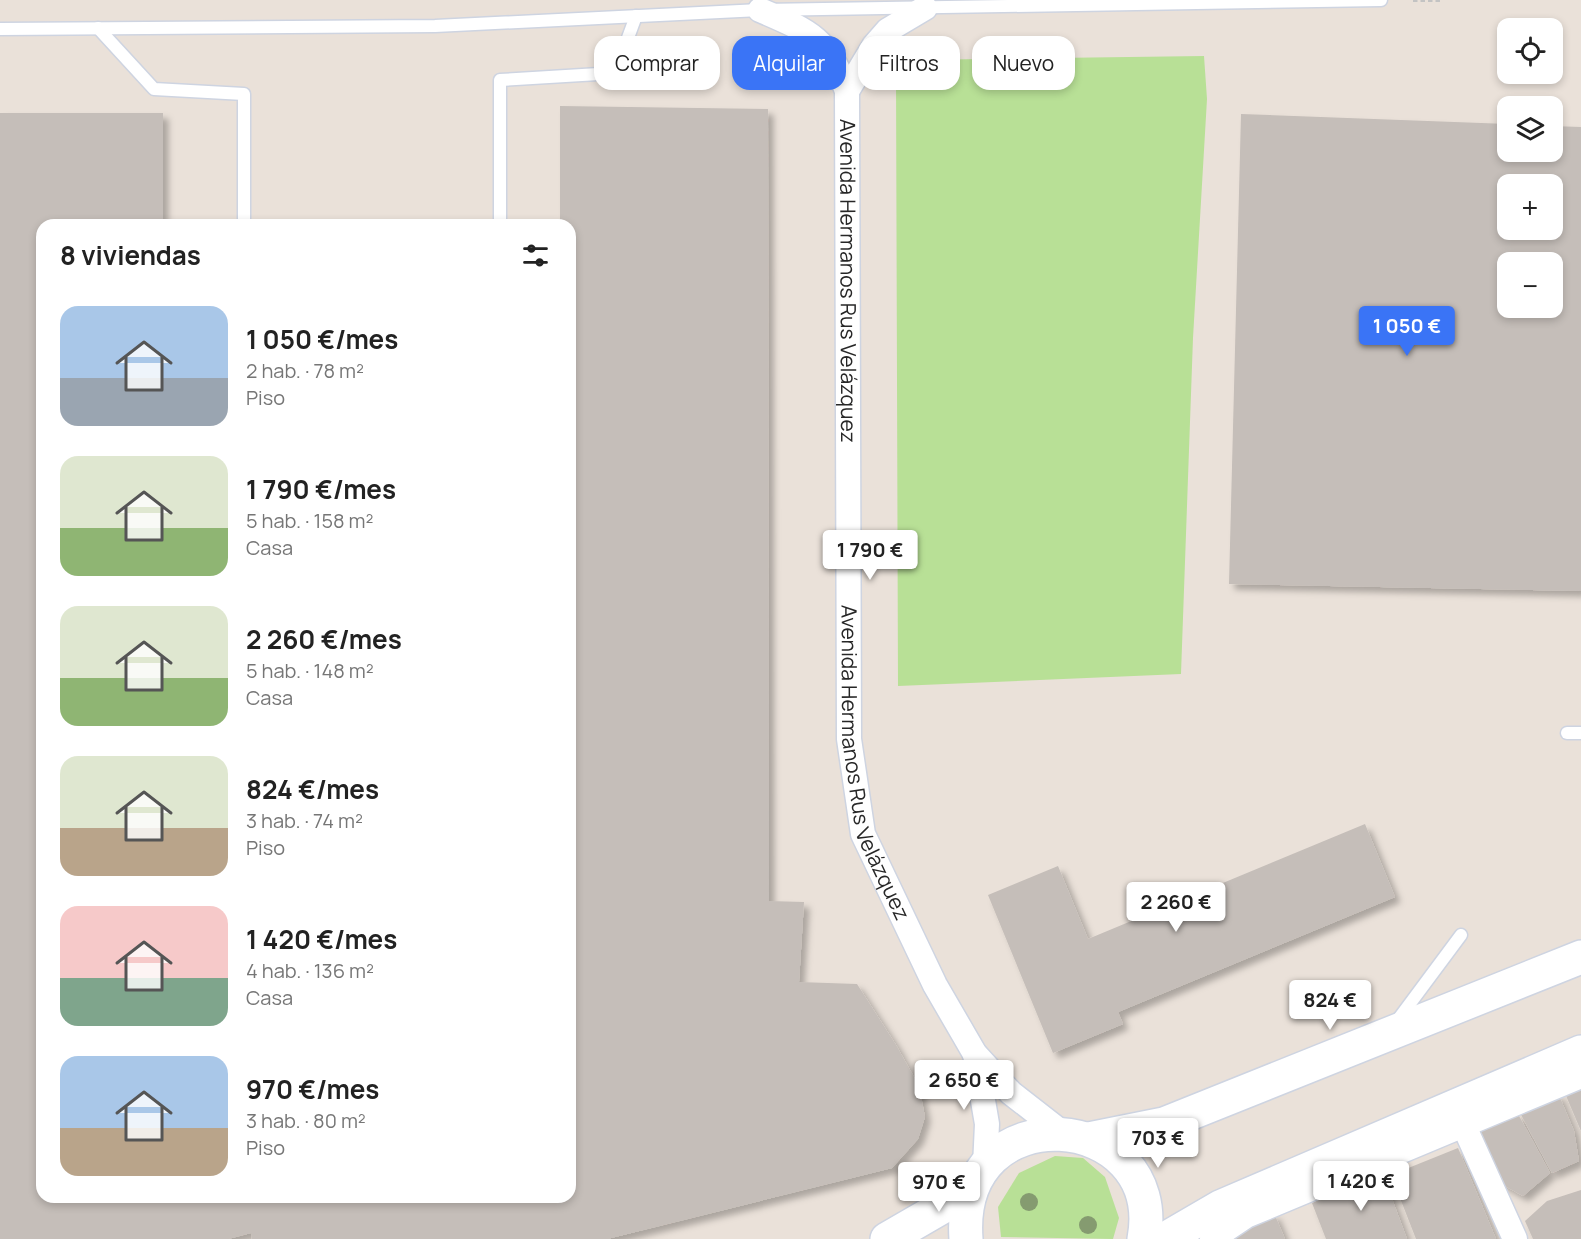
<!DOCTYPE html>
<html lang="es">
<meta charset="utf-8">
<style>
:root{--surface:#fff;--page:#f6f6f6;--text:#222;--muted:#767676;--accent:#3a74f6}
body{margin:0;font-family:Manrope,sans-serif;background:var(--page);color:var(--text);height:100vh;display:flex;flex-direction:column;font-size:22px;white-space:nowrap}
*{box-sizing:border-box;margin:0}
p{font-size:20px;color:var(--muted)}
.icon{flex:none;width:33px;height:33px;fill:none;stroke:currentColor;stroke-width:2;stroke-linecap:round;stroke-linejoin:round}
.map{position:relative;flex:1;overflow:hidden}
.drawer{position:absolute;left:36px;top:219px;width:540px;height:984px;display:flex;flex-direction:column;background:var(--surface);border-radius:18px;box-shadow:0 3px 9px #0003}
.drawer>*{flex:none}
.hud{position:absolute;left:594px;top:36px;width:570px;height:54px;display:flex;gap:12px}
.buttons{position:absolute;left:1497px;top:18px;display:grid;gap:12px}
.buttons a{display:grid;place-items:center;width:66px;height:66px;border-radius:12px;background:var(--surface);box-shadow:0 3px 9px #0003;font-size:30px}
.price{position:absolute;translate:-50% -51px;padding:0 14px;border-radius:6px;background:#fff;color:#222;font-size:20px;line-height:39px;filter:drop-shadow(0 2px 3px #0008)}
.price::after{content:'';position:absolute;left:50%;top:36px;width:18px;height:14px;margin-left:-9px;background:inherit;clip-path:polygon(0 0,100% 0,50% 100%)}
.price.selected{background:var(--accent);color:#fff}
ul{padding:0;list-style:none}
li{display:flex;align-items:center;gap:18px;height:150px;padding:0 24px}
li span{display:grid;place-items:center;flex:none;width:168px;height:120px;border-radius:18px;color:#555}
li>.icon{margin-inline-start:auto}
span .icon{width:72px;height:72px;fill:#fffc;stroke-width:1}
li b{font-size:26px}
h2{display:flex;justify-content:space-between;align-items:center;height:72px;padding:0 24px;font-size:26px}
.tag{padding:0 21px;border-radius:18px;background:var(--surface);box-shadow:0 3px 9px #0003;font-size:21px;line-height:54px}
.tag.selected{background:var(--accent);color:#fff}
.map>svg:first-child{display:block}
.green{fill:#b8e096}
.building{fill:#c5beb9;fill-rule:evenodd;filter:url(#shadow)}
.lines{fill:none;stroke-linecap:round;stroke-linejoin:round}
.lane-casing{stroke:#ced4e1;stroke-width:15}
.street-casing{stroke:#ced4e1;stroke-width:27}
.secondary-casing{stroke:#ced4e1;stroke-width:36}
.path{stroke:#c3c3c3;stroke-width:4;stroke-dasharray:4.5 3;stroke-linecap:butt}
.lane{stroke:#fff;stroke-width:12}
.street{stroke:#fff;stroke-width:24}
.secondary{stroke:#fff;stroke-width:33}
.tree{fill:#859b70}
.labels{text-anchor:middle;stroke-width:5;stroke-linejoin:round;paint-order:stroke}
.street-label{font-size:21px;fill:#272727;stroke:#fff}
</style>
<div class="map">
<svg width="1581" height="1239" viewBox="0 0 1581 1239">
<defs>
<filter id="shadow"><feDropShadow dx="5.5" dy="5.5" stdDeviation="3" flood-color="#0004"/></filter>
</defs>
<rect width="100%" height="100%" fill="#eae1d9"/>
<!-- green -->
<g class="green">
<path d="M1204 56 1207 99 1193 338 1181 674 898 686 896 77 904 66 915 60Z"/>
<path d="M1055 1156 1083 1158 1105 1177 1119 1218 1113 1239 1001 1237 998 1207 1019 1173Z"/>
</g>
<!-- building -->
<g class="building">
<path d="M560 106 768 109 769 901 804 902 799 982 857 984 896 1045 919 1086 925 1117 918 1139 892 1168 607 1239H252L251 1233 228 1239H0V113H163V225H42V1197H570V225H560Z"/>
<path d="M1241 114 1508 124V152H1552V126L1581 127V591L1229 584ZM1508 184H1552V230H1508ZM1508 262H1552V308H1508Z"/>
<path d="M1365 824 1395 897 1118 1012 1123 1024 1053 1053 988 895 1058 866 1088 939Z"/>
<path d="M1581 1083V1131L1564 1091Z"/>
<path d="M1558 1093 1574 1131 1579 1161 1552 1173 1518 1109Z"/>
<path d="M1518 1114 1550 1173 1523 1196 1498 1182 1479 1131Z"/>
<path d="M1458 1148 1496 1239H1416L1391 1175Z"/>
<path d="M1382 1172 1407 1239H1326L1312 1203Z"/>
<path d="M1581 1190V1239H1533L1525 1221 1547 1201Z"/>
<path d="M1274 1213 1285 1239H1219Z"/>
</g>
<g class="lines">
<!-- lane casing -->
<g class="lane-casing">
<g id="lane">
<path d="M98 28 154 89 244 94V225"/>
<path d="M0 29 435 26 760 10 1381 0"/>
<path d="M500 225V80L615 73 636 16"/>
<path d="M1567 733H1581"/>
<path d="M1397 1021 1461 935"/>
</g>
</g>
<!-- street casing -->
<g class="street-casing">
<g id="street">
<path id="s1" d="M760 10C811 32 827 38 847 91L849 739 863 834 935 985 975 1054 1011 1093 1061 1132"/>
<path d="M847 91 874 46 888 30 925 8"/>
<path d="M975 1054 987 1124 985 1166"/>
<path d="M1464 1126 1515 1239"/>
<path d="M1212 1239 1246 1216 1581 1076"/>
</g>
</g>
<!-- secondary casing -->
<g class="secondary-casing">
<g id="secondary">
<path d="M1089 1139 1164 1124 1581 957"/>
<path d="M887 1239 970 1191"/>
<path d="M966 1239C955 1090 1168 1109 1144 1239"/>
<path d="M1165 1239 1220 1207 1581 1052"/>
</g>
</g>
<!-- path -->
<path class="path" d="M1413 0H1442"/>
<!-- lane -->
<use href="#lane" class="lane"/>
<!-- street -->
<use href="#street" class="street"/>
<!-- secondary -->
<use href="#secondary" class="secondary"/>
</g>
<!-- trees -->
<g class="tree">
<circle cx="1029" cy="1202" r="9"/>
<circle cx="1088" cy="1225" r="9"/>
</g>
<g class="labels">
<!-- street labels -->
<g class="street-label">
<text dy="7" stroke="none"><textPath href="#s1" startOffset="314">Avenida Hermanos Rus Velázquez</textPath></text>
<text dy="7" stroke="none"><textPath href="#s1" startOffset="800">Avenida Hermanos Rus Velázquez</textPath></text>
</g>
</g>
</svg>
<div class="buttons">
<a><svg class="icon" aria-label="locate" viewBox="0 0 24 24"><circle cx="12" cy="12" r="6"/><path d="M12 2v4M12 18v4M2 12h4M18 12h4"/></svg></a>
<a><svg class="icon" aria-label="layers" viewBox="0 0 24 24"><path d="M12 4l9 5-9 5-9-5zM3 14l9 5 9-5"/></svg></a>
<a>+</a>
<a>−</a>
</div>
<b class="price selected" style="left:1407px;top:357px">1 050 €</b>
<b class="price" style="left:870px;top:581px">1 790 €</b>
<b class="price" style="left:1176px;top:933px">2 260 €</b>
<b class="price" style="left:1330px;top:1031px">824 €</b>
<b class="price" style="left:964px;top:1111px">2 650 €</b>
<b class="price" style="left:1158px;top:1169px">703 €</b>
<b class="price" style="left:1361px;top:1212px">1 420 €</b>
<b class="price" style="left:939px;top:1213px">970 €</b>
<div class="hud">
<a class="tag">Comprar</a>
<a class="tag selected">Alquilar</a>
<a class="tag">Filtros</a>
<a class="tag">Nuevo</a>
</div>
<section class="drawer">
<h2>8 viviendas<svg class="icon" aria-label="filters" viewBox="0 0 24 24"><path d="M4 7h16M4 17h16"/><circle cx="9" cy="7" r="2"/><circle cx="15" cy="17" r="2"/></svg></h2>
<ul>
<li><span style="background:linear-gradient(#a9c7e8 60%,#9aa5b1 0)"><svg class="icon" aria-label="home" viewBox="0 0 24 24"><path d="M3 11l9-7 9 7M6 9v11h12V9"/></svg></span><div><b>1 050 €/mes</b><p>2 hab. · 78 m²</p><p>Piso</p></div></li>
<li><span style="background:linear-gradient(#dfe7d0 60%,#8fb573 0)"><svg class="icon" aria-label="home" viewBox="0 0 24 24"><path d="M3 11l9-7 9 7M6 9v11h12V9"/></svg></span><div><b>1 790 €/mes</b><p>5 hab. · 158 m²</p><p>Casa</p></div></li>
<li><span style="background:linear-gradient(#dfe7d0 60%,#8fb573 0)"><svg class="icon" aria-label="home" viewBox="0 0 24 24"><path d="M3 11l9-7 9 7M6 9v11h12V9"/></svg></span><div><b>2 260 €/mes</b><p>5 hab. · 148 m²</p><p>Casa</p></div></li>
<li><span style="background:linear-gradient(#dfe7d0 60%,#b9a48a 0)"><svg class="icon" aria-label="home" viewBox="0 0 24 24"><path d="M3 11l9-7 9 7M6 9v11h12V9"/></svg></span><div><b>824 €/mes</b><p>3 hab. · 74 m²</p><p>Piso</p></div></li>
<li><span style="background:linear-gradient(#f6c9c9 60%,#7fa58c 0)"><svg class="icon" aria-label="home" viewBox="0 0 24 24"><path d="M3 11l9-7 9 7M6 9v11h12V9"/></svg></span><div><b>1 420 €/mes</b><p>4 hab. · 136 m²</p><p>Casa</p></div></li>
<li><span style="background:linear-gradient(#a9c7e8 60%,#b9a48a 0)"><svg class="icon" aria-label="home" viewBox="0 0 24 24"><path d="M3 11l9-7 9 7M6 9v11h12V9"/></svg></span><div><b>970 €/mes</b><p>3 hab. · 80 m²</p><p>Piso</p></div></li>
</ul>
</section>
</div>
